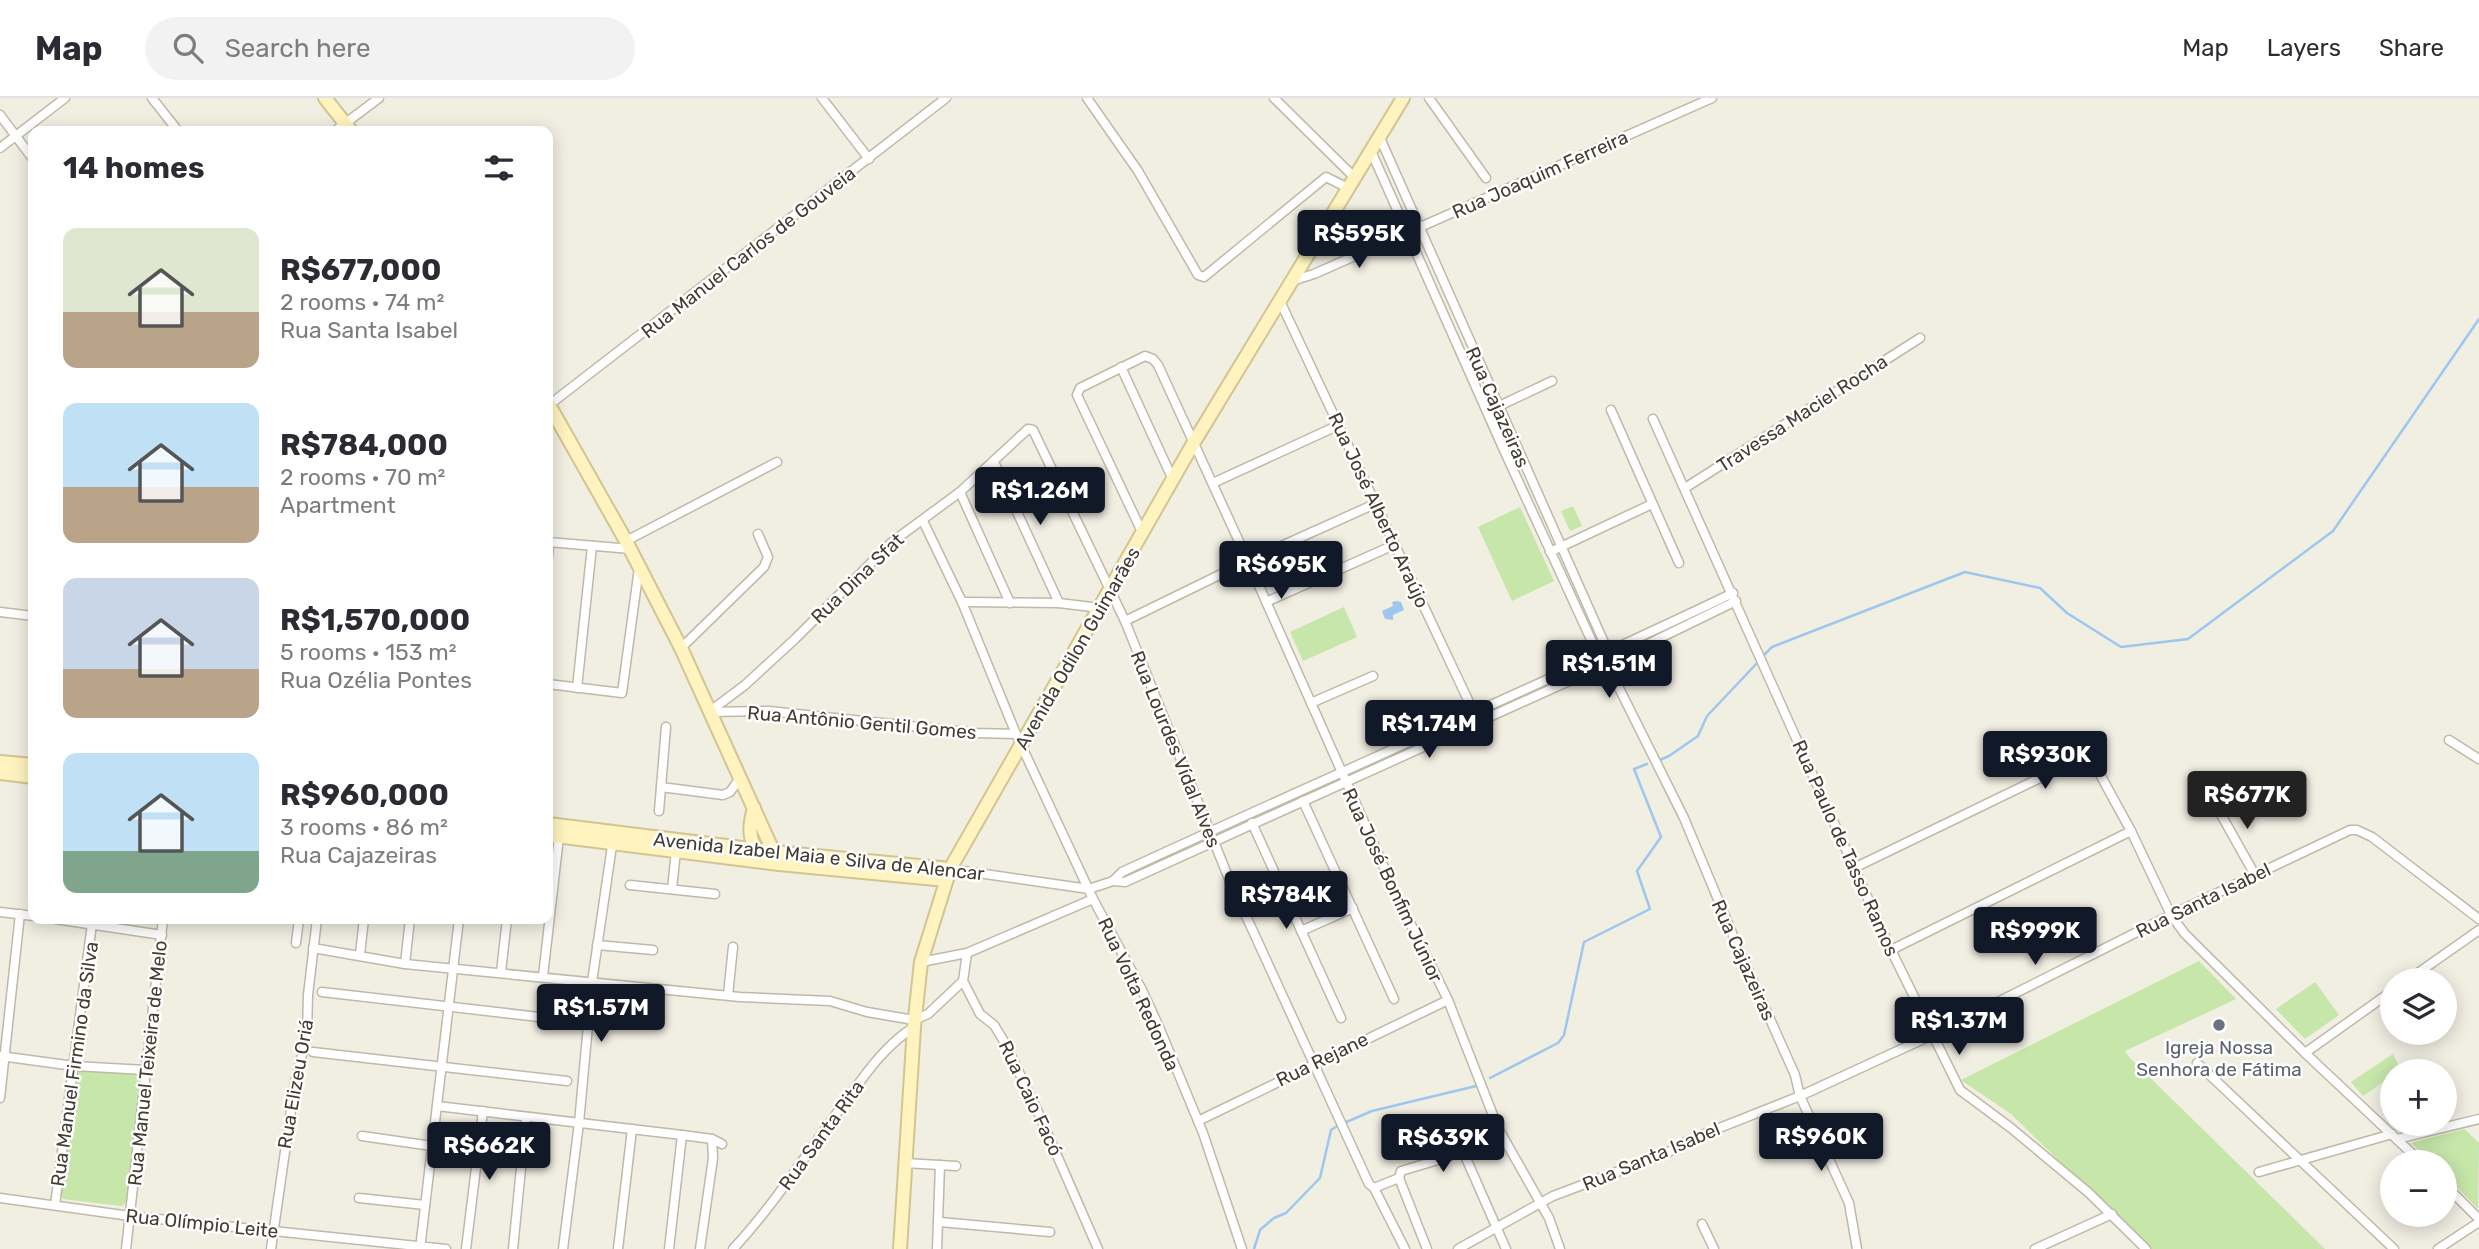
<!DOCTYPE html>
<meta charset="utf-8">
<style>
:root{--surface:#fff;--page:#f2f2f3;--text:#2b2b33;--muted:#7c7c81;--line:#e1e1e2;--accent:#111827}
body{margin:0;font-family:Rubik,sans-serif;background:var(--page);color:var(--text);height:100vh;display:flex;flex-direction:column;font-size:26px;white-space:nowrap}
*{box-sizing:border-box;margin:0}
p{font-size:23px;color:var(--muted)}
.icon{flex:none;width:38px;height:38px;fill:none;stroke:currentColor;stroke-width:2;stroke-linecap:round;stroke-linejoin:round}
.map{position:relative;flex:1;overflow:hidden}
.details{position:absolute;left:28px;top:28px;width:525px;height:798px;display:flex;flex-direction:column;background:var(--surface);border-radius:14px;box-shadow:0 4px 18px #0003}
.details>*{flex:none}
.buttons{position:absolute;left:2380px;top:870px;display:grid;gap:14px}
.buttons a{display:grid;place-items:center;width:77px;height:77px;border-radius:50%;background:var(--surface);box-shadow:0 4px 18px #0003;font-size:35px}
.price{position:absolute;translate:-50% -60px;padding:0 16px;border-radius:7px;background:var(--accent);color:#fff;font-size:23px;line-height:46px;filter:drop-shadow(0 2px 4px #0008)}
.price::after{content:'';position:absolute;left:50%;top:42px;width:21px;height:16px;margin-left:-10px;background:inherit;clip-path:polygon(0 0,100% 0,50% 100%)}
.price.on{background:#222;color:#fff}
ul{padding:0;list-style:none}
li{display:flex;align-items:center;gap:21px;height:175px;padding:0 35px}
li span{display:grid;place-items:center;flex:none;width:196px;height:140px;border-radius:14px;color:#555}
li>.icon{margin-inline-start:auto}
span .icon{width:84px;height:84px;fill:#fffc;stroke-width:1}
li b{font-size:30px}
h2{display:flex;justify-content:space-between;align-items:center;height:84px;padding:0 35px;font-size:30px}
header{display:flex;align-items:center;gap:42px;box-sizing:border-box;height:98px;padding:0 35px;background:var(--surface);border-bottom:2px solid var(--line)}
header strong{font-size:33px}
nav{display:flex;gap:38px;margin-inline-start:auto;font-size:24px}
.search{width:490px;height:63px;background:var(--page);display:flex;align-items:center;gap:18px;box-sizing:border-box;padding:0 24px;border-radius:38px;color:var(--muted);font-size:26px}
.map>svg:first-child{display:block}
.green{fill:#c6e6aa}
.water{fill:#9dc7ef}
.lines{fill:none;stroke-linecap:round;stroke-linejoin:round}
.stream{stroke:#9dc7ef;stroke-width:2.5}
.street-casing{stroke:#bfb9a8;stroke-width:11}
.secondary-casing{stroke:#d2c591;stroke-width:16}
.street{stroke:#fff;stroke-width:8}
.secondary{stroke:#fff4bf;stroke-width:12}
.worship-dot{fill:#6b7280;stroke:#fff;stroke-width:2.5}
.labels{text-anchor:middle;stroke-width:5;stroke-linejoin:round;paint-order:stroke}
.street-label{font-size:19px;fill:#423d33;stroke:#fff}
.worship-label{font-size:19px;fill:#5b616d;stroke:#fff}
</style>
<header>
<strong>Map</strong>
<div class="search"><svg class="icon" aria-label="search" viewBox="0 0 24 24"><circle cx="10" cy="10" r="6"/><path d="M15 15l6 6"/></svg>Search here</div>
<nav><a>Map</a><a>Layers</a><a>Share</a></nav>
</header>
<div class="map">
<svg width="2479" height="1151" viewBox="0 0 2479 1151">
<rect width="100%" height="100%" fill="#f1eee2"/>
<!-- green -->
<g class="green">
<path d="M1573 408 1582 428 1570 433 1561 413Z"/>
<path d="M1520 409 1554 483 1512 503 1478 429Z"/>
<path d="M1344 509 1357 539 1303 563 1290 534Z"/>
<path d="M2199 863 2236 901 2125 953 2128 958 2325 1151H2150L2011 1016 1961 982Z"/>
<path d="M2315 884 2339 917 2305 941 2276 911Z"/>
<path d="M2393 956 2401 972 2392 973V978L2363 998 2351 984Z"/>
<path d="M80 972 136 975 142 979 127 1103 122 1108 63 1101 60 1095 76 975Z"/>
<path d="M2464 1031 2479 1045 2478 1111 2445 1077V1064H2431L2411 1045Z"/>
</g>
<!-- water -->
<path class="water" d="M1396 503 1401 504 1404 512 1393 517V522L1385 521 1382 513 1393 508 1392 504Z"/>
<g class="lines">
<!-- stream -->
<g class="stream">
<path d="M1765 556 1772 549 1965 474 2040 490 2067 515 2121 549 2188 541 2333 433 2479 221"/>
<path d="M1660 662 1669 658 1698 638 1707 618 1759 563"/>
<path d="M1490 980 1558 945 1564 937 1584 844 1650 811 1637 773 1661 739 1634 671 1647 666"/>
<path d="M1344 1025 1372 1013 1476 988"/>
<path d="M1254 1151 1260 1132 1274 1120 1286 1115 1320 1080 1331 1032 1339 1027"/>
</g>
<!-- street casing -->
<g class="street-casing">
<g id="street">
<path d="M152 0 178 33"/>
<path d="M822 0 869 61"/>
<path d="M1087 0 1138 73 1198 177 1204 179 1326 79 1348 90"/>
<path d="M1274 0 1354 79"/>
<path d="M1429 0 1486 80"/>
<path d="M0 17 33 61"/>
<path d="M335 33 379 0"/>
<path d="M1380 40 1610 558"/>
<path d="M0 50 65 0"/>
<path d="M1371 53 1503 350 1599 559 1613 578 1684 720 1737 847 1795 977 1800 998 1849 1105 1857 1151"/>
<path d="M1292 183 1314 176 1712 0"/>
<path d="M1279 201 1476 619"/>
<path d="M1121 269 1173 382"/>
<path d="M549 307 946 0"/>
<path d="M1497 309 1552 283"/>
<path d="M1611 312 1679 465"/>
<path d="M1653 321 1891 852 1960 992 2011 1030 2089 1095 2146 1151"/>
<path d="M994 364 1059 505"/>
<path d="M1213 385 1339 327"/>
<path d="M1685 390 1920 240"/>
<path d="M960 394 1010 505"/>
<path d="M923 423 962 504 1016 636 1093 801 1142 892 1159 929 1203 1035 1242 1151"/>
<path d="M1143 436 1077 297 1080 290 1145 258 1153 261 1158 267 1248 463 1396 796 1448 902 1498 1030 1549 1120 1560 1151"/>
<path d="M626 443 777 364"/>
<path d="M548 444 631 451"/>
<path d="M1550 454 1652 406"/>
<path d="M548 459 549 444"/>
<path d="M962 504 1059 505 1100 510"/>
<path d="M1266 504 1385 451"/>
<path d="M0 514 33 518"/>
<path d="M1125 523 1248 463 1377 405"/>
<path d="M681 550 764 469 768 459 758 436"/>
<path d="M548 586 622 595 639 470"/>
<path d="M577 590 592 448"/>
<path d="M1311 605 1373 578"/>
<path d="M709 614 745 587 795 541 892 444 960 394 1028 331 1033 332 1125 523 1229 781 1369 1086 1374 1090 1405 1151"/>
<path d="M709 614 769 613 976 635 1016 636"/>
<path d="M2449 642 2479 661"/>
<path d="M661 689 723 697 730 694 740 680"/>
<path d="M1303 703 1394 901"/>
<path d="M2214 704 2255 777"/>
<path d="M659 713 666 629"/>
<path d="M1252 725 1341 920"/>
<path d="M1854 770 2075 663C2084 662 2089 664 2096 669L2131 733 2171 817 2185 836 2305 955 2421 1064"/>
<path d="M950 771 1089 791 1113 783 1122 774C1325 680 1531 592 1733 495"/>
<path d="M1113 783 1125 784 1611 564 1736 503"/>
<path d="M630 787 715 796"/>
<path d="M672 791 676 753"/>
<path d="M0 814 33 818"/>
<path d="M55 821 162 837"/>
<path d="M1301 833 1353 810"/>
<path d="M296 845 299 821"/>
<path d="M597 847 653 852"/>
<path d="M313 850 405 866 740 899 830 903 867 914 914 922 928 916 963 883"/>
<path d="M1891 852 2131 733"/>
<path d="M967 855 963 883 980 916 994 927 1005 945 1038 1014 1098 1151"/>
<path d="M360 856 364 821"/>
<path d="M921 864 967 855 1093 801"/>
<path d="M405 866 410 821"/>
<path d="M501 874 507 821"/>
<path d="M543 878 559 739"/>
<path d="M2408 882 2479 832"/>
<path d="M322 894 574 923"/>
<path d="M728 897 733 849"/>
<path d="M313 954 567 983"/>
<path d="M2305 955 2392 893"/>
<path d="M0 958 74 968 145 972"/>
<path d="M2197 965 2394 1151"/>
<path d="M0 1000 20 816"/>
<path d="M437 1008 682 1037 712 1041 722 1046"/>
<path d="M1198 1023 1448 902"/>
<path d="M362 1038 432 1048"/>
<path d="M2397 1041 2479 1021"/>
<path d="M1462 1051 1506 1151"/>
<path d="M905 1065 956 1068"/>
<path d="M2259 1074 2392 1036"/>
<path d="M1399 1080 1427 1151"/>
<path d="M2445 1087 2479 1121"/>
<path d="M1374 1090 1399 1080 1401 1073 1448 1059 1498 1030"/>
<path d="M0 1100 130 1118 446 1151"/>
<path d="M359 1100 425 1107"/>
<path d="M55 1107 92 826"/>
<path d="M940 1124 1050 1134"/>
<path d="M1702 1126 1714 1151"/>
<path d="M126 1151 163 821"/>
<path d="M271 1151 295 984 307 937 308 897 317 821"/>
<path d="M420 1151 459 821"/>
<path d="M466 1151 483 1013"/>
<path d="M513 1151 526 1020"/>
<path d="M563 1151 579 1025 592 884 613 741"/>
<path d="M618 1151 632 1031"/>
<path d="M669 1151 682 1037"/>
<path d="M700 1151 713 1060 712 1041"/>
<path d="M733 1151C775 1106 808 1053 845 1004 865 977 884 948 914 929"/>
<path d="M937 1151 940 1067"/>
<path d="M1458 1151 1553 1098 1667 1055 1689 1042 1800 998 1932 937 2171 817 2350 732H2357L2372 739 2479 821"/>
<path d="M2035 1151 2112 1116"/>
<path d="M2438 1151 2479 1124"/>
</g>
</g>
<!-- secondary casing -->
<g class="secondary-casing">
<g id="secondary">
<path d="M325 0 351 33"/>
<path d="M548 305 626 443 681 550 779 766"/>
<path d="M0 664 33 667"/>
<path d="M0 675 33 679"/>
<path d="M754 710C749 728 748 739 758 756"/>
<path d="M548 726 775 754 950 771"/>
<path d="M548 737 779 766 946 782"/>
<path d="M900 1151 914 929 921 864 950 771 1194 344 1403 0"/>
</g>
</g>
<!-- street -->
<use href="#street" class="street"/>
<!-- secondary -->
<use href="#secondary" class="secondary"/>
</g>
<!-- markers -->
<circle class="worship-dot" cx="2219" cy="927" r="7"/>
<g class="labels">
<!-- street labels -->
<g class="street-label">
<text transform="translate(1540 76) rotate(-24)" y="7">Rua Joaquim Ferreira</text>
<text transform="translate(748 154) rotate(-38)" y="7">Rua Manuel Carlos de Gouveia</text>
<text transform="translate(1498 309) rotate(66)" y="7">Rua Cajazeiras</text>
<text transform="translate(1802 315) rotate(-33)" y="7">Travessa Maciel Rocha</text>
<text transform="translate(1379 412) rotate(65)" y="7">Rua José Alberto Araújo</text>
<text transform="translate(857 480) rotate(-44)" y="7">Rua Dina Sfat</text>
<text transform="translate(1077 550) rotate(-60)" y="7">Avenida Odilon Guimarães</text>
<text transform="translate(862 624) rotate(5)" y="7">Rua Antônio Gentil Gomes</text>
<text transform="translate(1176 651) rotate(68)" y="7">Rua Lourdes Vídal Alves</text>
<text transform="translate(1846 750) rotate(66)" y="7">Rua Paulo de Tasso Ramos</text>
<text transform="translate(819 758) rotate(6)" y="7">Avenida Izabel Maia e Silva de Alencar</text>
<text transform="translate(1393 787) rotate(65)" y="7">Rua José Bonfim Júnior</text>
<text transform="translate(2203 802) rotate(-26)" y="7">Rua Santa Isabel</text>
<text transform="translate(1744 862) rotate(66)" y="7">Rua Cajazeiras</text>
<text transform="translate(1139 896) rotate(65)" y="7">Rua Volta Redonda</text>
<text transform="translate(1322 961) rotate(-26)" y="7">Rua Rejane</text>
<text transform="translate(147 965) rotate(-84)" y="7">Rua Manuel Teixeira de Melo</text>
<text transform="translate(74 966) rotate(-82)" y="7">Rua Manuel Firmino da Silva</text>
<text transform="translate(295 986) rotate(-80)" y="7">Rua Elizeu Oriá</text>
<text transform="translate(1031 1000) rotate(65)" y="7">Rua Caio Facó</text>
<text transform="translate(821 1037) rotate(-54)" y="7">Rua Santa Rita</text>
<text transform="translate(1651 1058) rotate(-23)" y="7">Rua Santa Isabel</text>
<text transform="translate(202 1125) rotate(6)" y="7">Rua Olímpio Leite</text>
</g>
<!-- worship labels -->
<g class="worship-label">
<text x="2219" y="956">Igreja Nossa<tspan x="2219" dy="22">Senhora de Fátima</tspan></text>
</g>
</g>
</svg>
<div class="buttons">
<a><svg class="icon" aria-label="layers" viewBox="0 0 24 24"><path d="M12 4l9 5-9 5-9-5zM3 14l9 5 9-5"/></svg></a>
<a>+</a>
<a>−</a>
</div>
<b class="price" style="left:1359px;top:172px">R$595K</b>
<b class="price" style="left:1040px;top:429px">R$1.26M</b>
<b class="price" style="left:1281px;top:503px">R$695K</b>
<b class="price" style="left:1609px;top:602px">R$1.51M</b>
<b class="price" style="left:1429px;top:662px">R$1.74M</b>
<b class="price" style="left:2045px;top:693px">R$930K</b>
<b class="price on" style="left:2247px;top:733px">R$677K</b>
<b class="price" style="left:1286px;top:833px">R$784K</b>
<b class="price" style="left:2035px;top:869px">R$999K</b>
<b class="price" style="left:601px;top:946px">R$1.57M</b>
<b class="price" style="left:1959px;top:959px">R$1.37M</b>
<b class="price" style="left:1821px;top:1075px">R$960K</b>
<b class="price" style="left:1443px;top:1076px">R$639K</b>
<b class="price" style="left:489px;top:1084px">R$662K</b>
<section class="details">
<h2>14 homes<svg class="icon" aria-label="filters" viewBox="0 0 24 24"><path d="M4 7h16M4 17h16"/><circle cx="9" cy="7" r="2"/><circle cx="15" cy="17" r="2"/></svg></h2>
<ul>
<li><span style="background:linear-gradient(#dfe7d0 60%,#b9a48a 0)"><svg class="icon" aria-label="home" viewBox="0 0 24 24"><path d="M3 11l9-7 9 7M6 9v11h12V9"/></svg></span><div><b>R$677,000</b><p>2 rooms · 74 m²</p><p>Rua Santa Isabel</p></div></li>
<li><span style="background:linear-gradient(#bfe0f5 60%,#b9a48a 0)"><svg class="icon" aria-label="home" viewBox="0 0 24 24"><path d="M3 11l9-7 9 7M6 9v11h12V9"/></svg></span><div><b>R$784,000</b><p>2 rooms · 70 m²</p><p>Apartment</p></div></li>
<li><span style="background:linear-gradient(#c9d6e8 65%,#b9a48a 0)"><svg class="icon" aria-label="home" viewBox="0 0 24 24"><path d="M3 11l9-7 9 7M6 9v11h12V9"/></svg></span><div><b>R$1,570,000</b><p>5 rooms · 153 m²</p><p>Rua Ozélia Pontes</p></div></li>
<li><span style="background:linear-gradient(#bfe0f5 70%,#7fa58c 0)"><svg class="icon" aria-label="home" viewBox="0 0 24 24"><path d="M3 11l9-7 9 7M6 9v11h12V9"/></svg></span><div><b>R$960,000</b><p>3 rooms · 86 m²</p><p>Rua Cajazeiras</p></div></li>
</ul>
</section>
</div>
